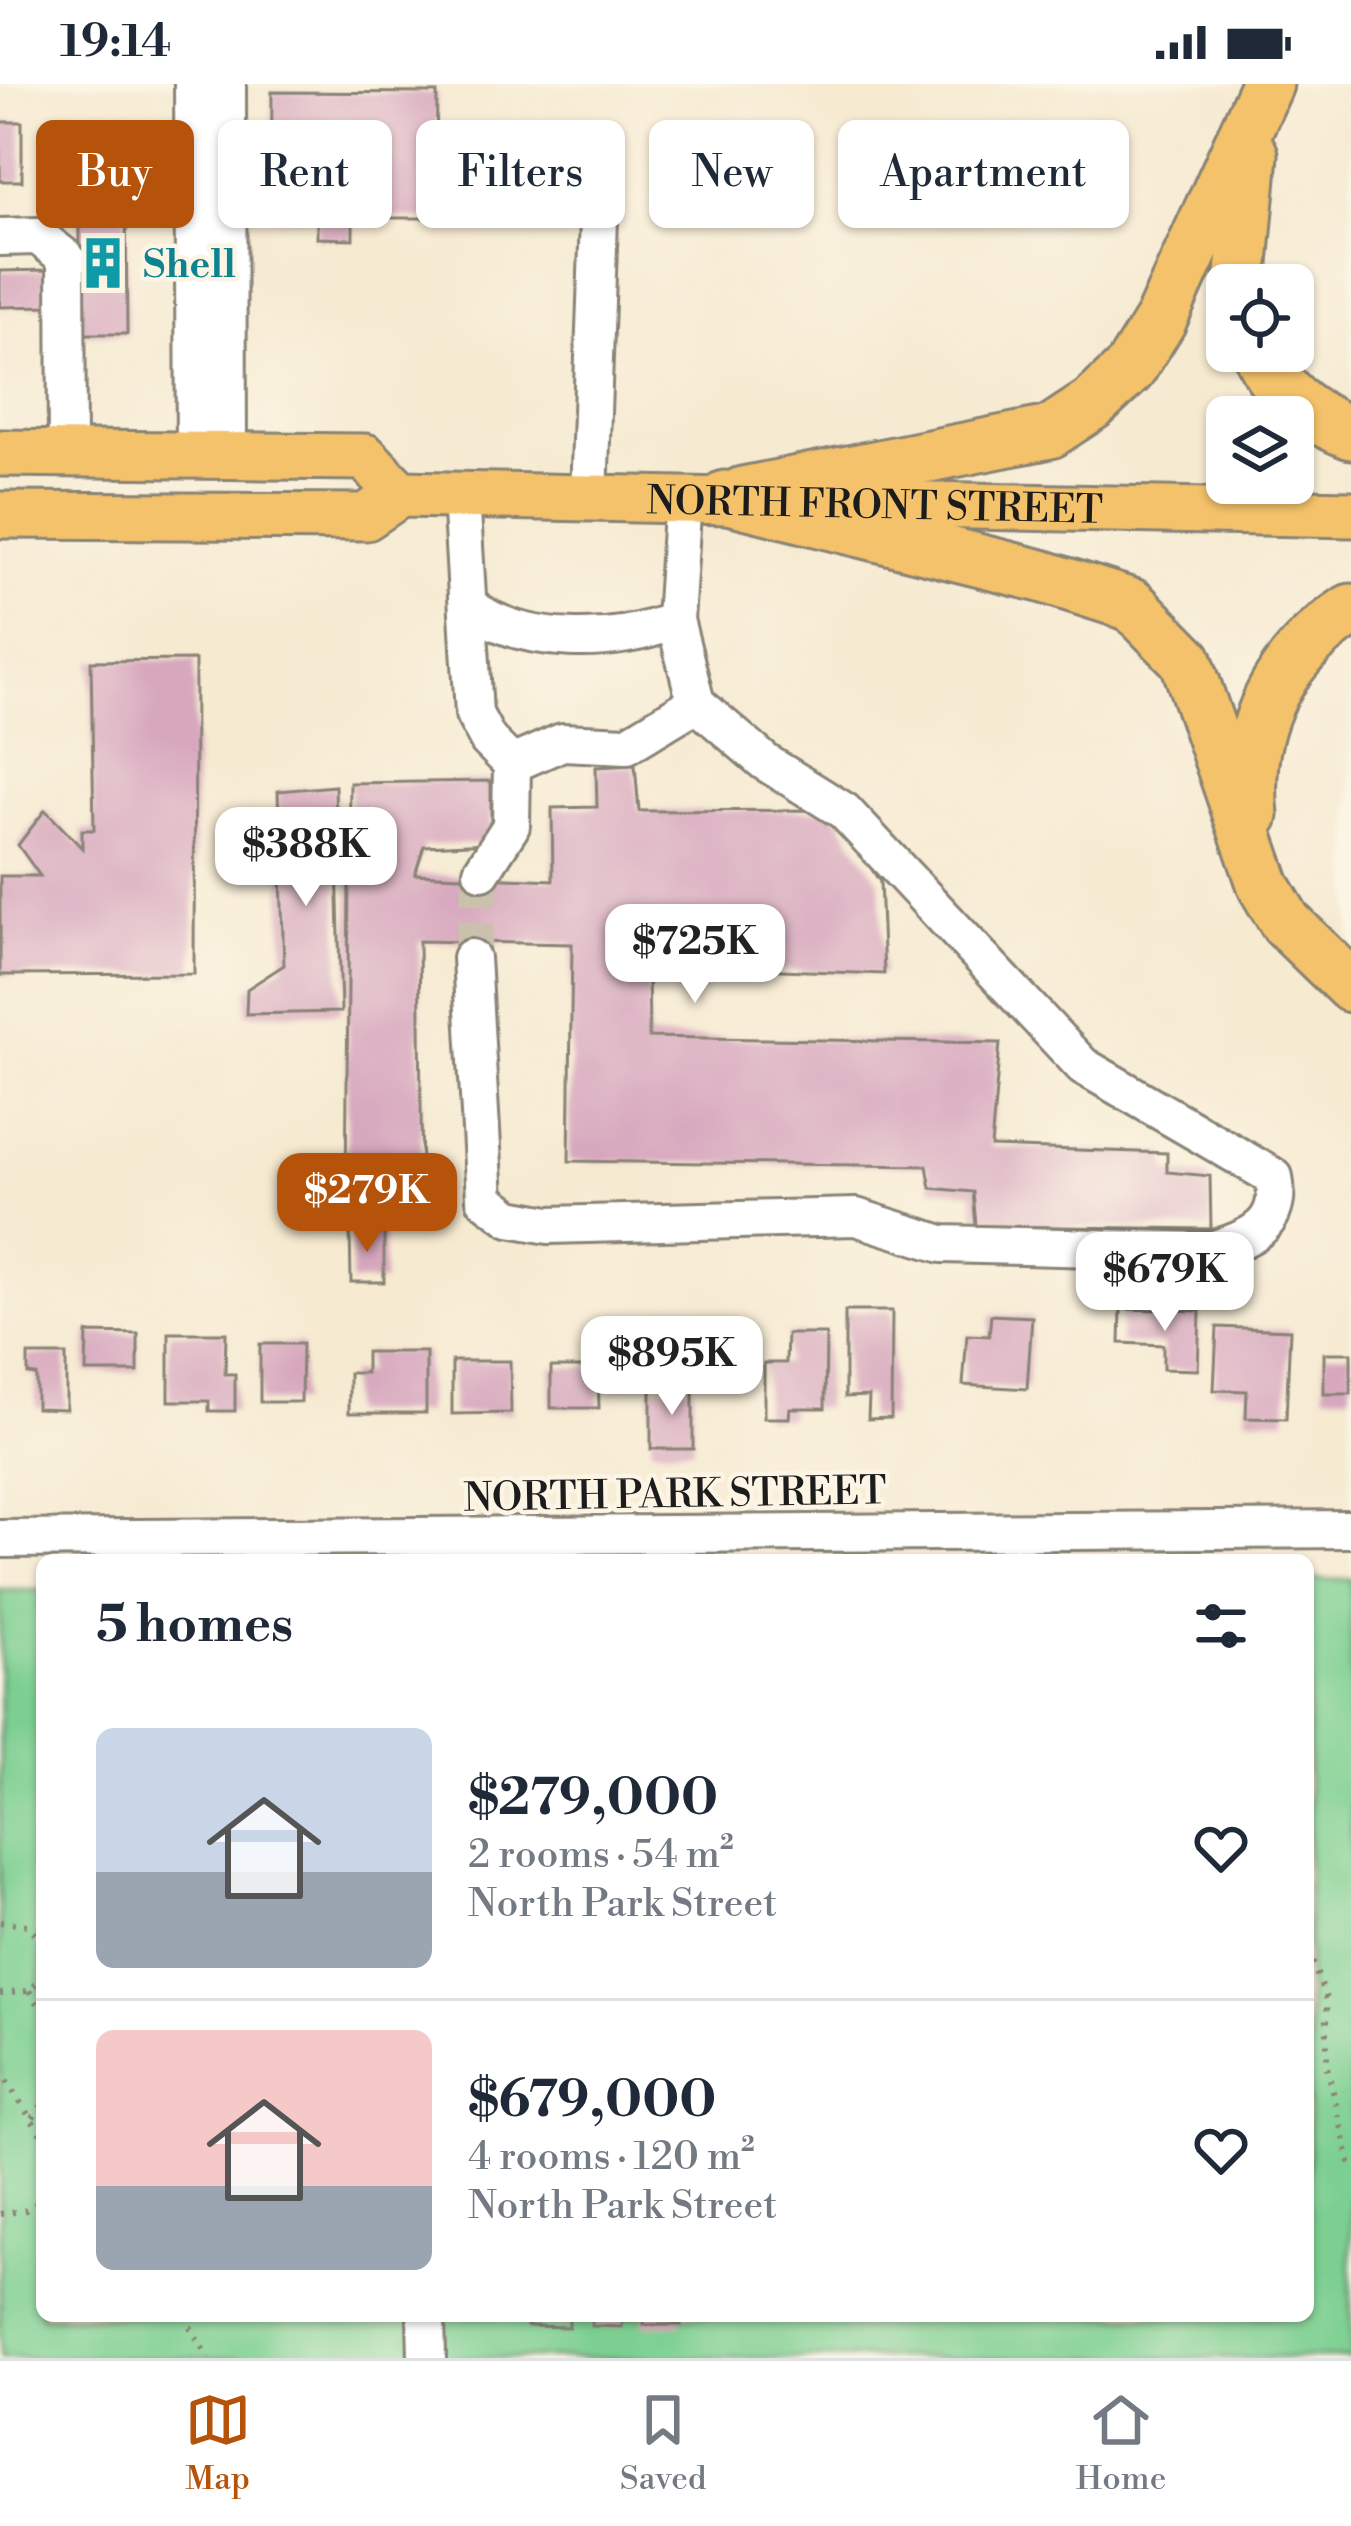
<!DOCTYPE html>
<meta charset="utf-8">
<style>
:root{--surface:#fff;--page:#f6f6f7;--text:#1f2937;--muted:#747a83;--line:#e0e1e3;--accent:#b45309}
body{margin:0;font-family:"Libre Bodoni",serif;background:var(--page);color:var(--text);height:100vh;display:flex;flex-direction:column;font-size:45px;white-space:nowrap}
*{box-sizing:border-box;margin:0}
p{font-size:39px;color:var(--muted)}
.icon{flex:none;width:66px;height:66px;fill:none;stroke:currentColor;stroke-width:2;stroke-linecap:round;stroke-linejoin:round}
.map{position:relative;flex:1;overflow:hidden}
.side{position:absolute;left:36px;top:1470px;width:1278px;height:768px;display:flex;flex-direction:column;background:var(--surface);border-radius:18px;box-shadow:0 3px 9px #0004}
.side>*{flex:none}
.guide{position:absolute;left:36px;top:36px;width:1281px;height:108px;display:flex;gap:24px}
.controls{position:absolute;left:1206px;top:180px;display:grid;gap:24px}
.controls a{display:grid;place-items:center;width:108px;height:108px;border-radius:18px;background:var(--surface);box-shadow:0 3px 9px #0004;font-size:60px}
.price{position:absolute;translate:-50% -102px;padding:0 27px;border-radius:24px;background:#fff;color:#222;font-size:39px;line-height:78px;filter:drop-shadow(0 3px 6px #0008)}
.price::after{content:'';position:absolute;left:50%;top:72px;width:36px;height:27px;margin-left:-18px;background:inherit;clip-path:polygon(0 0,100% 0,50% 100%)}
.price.current{background:var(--accent);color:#fff}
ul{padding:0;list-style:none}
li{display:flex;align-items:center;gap:36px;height:300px;padding:0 60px}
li+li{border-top:3px solid var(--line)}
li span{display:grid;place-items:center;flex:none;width:336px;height:240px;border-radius:18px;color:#555}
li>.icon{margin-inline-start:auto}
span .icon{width:144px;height:144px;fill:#fffc;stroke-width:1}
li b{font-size:51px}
h2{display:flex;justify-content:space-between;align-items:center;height:144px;padding:0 60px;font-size:51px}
.chip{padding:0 42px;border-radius:18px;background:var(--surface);box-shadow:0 3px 9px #0004;font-size:42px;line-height:108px}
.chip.current{background:var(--accent);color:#fff}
.status{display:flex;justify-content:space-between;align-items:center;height:84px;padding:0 60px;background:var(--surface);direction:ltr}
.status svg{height:33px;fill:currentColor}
.tab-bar{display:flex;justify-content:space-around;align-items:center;height:168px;border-top:3px solid var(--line);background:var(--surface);font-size:33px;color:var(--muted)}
.tab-bar a{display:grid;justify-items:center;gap:6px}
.tab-bar .current{color:var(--accent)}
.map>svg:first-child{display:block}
.green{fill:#7ccf91;stroke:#4c7656;stroke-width:3}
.building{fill:#d7a7be}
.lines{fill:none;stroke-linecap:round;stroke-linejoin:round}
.minor-tunnel{stroke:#cac1ad;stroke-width:36;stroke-dasharray:36 18;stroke-linecap:butt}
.minor-casing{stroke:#898376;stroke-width:42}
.major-casing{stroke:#898376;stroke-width:51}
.highway-casing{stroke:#898376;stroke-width:57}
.path{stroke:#898376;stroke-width:6;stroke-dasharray:3 9;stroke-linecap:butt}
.minor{stroke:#fff;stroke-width:36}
.major{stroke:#f4c26a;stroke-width:45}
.highway{stroke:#f4c26a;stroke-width:51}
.labels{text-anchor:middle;stroke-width:9;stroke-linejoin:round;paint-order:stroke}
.culture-label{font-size:39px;font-weight:bold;fill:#0d838f;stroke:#fcf5e5;text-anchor:start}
.street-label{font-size:39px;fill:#1c1c1c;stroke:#fcf5e5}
</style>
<div class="status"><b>19:14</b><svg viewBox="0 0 49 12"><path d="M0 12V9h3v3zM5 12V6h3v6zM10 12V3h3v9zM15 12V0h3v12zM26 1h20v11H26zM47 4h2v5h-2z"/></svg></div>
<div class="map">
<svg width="1351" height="2274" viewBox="0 0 1351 2274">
<rect width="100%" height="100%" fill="#fcf5e5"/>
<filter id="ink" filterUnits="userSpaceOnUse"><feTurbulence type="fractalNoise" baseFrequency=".00833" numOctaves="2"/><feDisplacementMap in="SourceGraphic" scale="24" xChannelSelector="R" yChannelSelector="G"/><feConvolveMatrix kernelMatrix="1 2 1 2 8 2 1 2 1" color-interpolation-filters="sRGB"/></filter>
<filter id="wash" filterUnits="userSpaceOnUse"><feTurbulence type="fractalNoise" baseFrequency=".004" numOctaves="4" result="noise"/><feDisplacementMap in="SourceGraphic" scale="48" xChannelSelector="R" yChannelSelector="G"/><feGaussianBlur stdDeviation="2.7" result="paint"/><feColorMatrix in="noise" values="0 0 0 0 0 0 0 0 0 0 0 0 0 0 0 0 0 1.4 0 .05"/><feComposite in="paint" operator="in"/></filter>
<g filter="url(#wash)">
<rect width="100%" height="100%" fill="#f6ead1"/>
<!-- green -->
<path class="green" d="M1351 1495V2274H0V1506H42V2232H1308V1496Z"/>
<g id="blocks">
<!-- building -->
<g class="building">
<path d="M272 8 437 9 435 134H353V155L317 154V134L271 133Z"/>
<rect x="0" y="38" width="22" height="59"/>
<path d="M126 108 127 250H79V109Z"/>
<path d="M50 186V222L0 223V187Z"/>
<path d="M195 576 194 890 0 891V792H40L18 761 45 726 82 764V746H94L91 577Z"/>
<path d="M635 681 639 727 833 726 880 798 884 890 648 881 649 953 1000 959 991 1063 1167 1069V1088L1210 1092 1211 1145 976 1142 973 1108 931 1104 927 1082 569 1077 572 860 419 857 422 1104 346 1102 350 699 491 697V759L424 762 415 790 553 796 552 724 597 723 596 683Z"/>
<path d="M335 702 341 928 246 930 247 905 284 881 278 707Z"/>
<path d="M350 1144H384V1198H351Z"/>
<path d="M1121 1225 1200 1227 1198 1286 1163 1285V1261L1120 1259Z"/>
<path d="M845 1227H892L891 1334 868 1335 869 1312 845 1313Z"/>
<path d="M991 1231 1032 1233 1027 1305 963 1301 967 1251 989 1252Z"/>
<path d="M1217 1243 1290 1246 1286 1335 1246 1334 1247 1307 1214 1306Z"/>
<path d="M87 1249 138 1250V1288H86Z"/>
<path d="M169 1249H226L225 1290H235V1327H209V1317H169Z"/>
<path d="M787 1250H826L825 1324H790L789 1334H764V1279H786Z"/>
<path d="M260 1260H302L301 1318H260Z"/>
<path d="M366 1268H426V1329H349V1289H366Z"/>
<rect x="1324" y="1269" width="27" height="41"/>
<path d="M28 1271H66V1325L36 1324V1291L28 1290Z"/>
<path d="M452 1277H510L511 1329 452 1330Z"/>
<path d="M551 1283H598L599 1324H551Z"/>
<rect x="651" y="1303" width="42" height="62"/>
<path d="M527 2232H569V2243L527 2242Z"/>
<path d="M592 2232H623L622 2243 592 2242Z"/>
<rect x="644" y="2232" width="37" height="9"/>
</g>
</g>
</g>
<g filter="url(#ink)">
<use href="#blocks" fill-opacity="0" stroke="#898376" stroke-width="3"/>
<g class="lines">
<!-- minor-tunnel -->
<path class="minor-tunnel" d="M471 874 482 787"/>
<!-- minor casing -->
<g class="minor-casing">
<g id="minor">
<path d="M193 0 195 371"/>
<path d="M227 0 228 372"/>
<path d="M0 153 38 152 66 174 67 369"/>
<path d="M461 411 474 630 488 656 512 680 511 742 482 787"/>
<path d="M589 412 600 107"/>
<path d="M469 522C522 562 616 562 675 536"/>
<path d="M512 680 562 658 627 661 696 619"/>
<path d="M471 874 485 1115 510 1134 549 1141 856 1133 942 1160 1208 1167C1250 1155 1283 1142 1274 1093L1083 982 844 727 765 678 696 619 675 536 683 413"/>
<path d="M0 1455 1351 1445"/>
<path d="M426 2232 427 2274"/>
</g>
</g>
<!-- major casing -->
<g class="major-casing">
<g id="major">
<path d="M0 369 365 373 400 410"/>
<path id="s1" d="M0 431 366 433 400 410 1351 430"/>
</g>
</g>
<!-- highway casing -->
<g class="highway-casing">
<g id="highway">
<path d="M1240 201 1252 71"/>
<path d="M1258 267C1276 308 1310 333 1351 349"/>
<path d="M743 409 1050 348 1094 319 1130 285 1160 237 1267 0"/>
<path d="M725 413 1041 492 1132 521 1186 576 1264 802 1286 839 1351 902"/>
<path d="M1252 731C1243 643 1277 574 1351 526"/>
</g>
</g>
<!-- path -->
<g class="path">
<path d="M0 1838 27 1841 42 1856"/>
<path d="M1308 1867 1327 1916V1983L1351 2083"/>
<path d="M29 1907 42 1927"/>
<path d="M0 1910 29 1907 42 1892"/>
<path d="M0 1987 42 2052"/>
<path d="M33 2034 42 2021"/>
<path d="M0 2130 26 2126 42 2116"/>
<path d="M184 2232 208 2274"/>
</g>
<!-- minor -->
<use href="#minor" class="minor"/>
<!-- major -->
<use href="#major" class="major"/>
<!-- highway -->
<use href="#highway" class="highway"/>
</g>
</g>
<!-- icons -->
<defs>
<g id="building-bare" transform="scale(4.14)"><path d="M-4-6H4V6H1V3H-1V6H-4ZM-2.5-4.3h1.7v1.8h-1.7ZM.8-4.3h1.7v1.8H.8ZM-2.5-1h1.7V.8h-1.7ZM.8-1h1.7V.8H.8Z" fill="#0f9aa8" stroke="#fcf5e5" stroke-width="2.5" paint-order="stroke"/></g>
</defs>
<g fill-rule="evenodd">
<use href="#building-bare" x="103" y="179"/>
</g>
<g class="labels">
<!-- culture labels -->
<g class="culture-label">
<text x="143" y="193">Shell</text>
</g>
<!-- street labels -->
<g class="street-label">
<text dy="14" stroke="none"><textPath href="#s1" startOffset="882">NORTH FRONT STREET</textPath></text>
<text transform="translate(675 1409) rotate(-1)" y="14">NORTH PARK STREET</text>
</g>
</g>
</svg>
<div class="controls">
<a><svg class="icon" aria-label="locate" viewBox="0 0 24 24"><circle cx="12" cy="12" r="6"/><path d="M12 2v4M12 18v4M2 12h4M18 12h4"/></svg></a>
<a><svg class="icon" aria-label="layers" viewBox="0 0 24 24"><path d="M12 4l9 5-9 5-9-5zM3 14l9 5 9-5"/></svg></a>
</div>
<b class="price" style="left:306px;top:825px">$388K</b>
<b class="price" style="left:695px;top:922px">$725K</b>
<b class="price current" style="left:367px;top:1171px">$279K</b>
<b class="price" style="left:1165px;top:1250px">$679K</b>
<b class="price" style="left:672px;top:1334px">$895K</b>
<div class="guide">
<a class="chip current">Buy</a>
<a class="chip">Rent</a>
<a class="chip">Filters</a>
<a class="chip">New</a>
<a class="chip">Apartment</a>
</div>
<section class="side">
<h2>5 homes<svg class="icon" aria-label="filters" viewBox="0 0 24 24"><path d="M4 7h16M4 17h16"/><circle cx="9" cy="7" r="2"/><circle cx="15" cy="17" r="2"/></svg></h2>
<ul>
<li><span style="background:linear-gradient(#c9d6e8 60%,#9aa5b1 0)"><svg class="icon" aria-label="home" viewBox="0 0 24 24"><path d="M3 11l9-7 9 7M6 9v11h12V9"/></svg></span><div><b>$279,000</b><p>2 rooms · 54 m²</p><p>North Park Street</p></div><svg class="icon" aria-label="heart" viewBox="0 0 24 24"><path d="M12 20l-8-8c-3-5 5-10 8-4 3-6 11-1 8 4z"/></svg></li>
<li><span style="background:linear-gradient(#f6c9c9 65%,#9aa5b1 0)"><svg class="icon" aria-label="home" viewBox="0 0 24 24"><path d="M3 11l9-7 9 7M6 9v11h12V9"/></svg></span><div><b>$679,000</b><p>4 rooms · 120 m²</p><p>North Park Street</p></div><svg class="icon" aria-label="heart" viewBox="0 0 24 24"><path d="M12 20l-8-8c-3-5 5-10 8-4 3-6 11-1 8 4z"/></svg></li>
</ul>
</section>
</div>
<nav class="tab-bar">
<a class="current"><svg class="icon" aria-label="map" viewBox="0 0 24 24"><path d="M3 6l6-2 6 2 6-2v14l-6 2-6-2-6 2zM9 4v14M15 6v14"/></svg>Map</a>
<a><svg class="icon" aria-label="saved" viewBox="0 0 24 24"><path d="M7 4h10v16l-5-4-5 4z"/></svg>Saved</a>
<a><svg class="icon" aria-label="home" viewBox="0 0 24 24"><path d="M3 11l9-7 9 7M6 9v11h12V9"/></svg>Home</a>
</nav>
